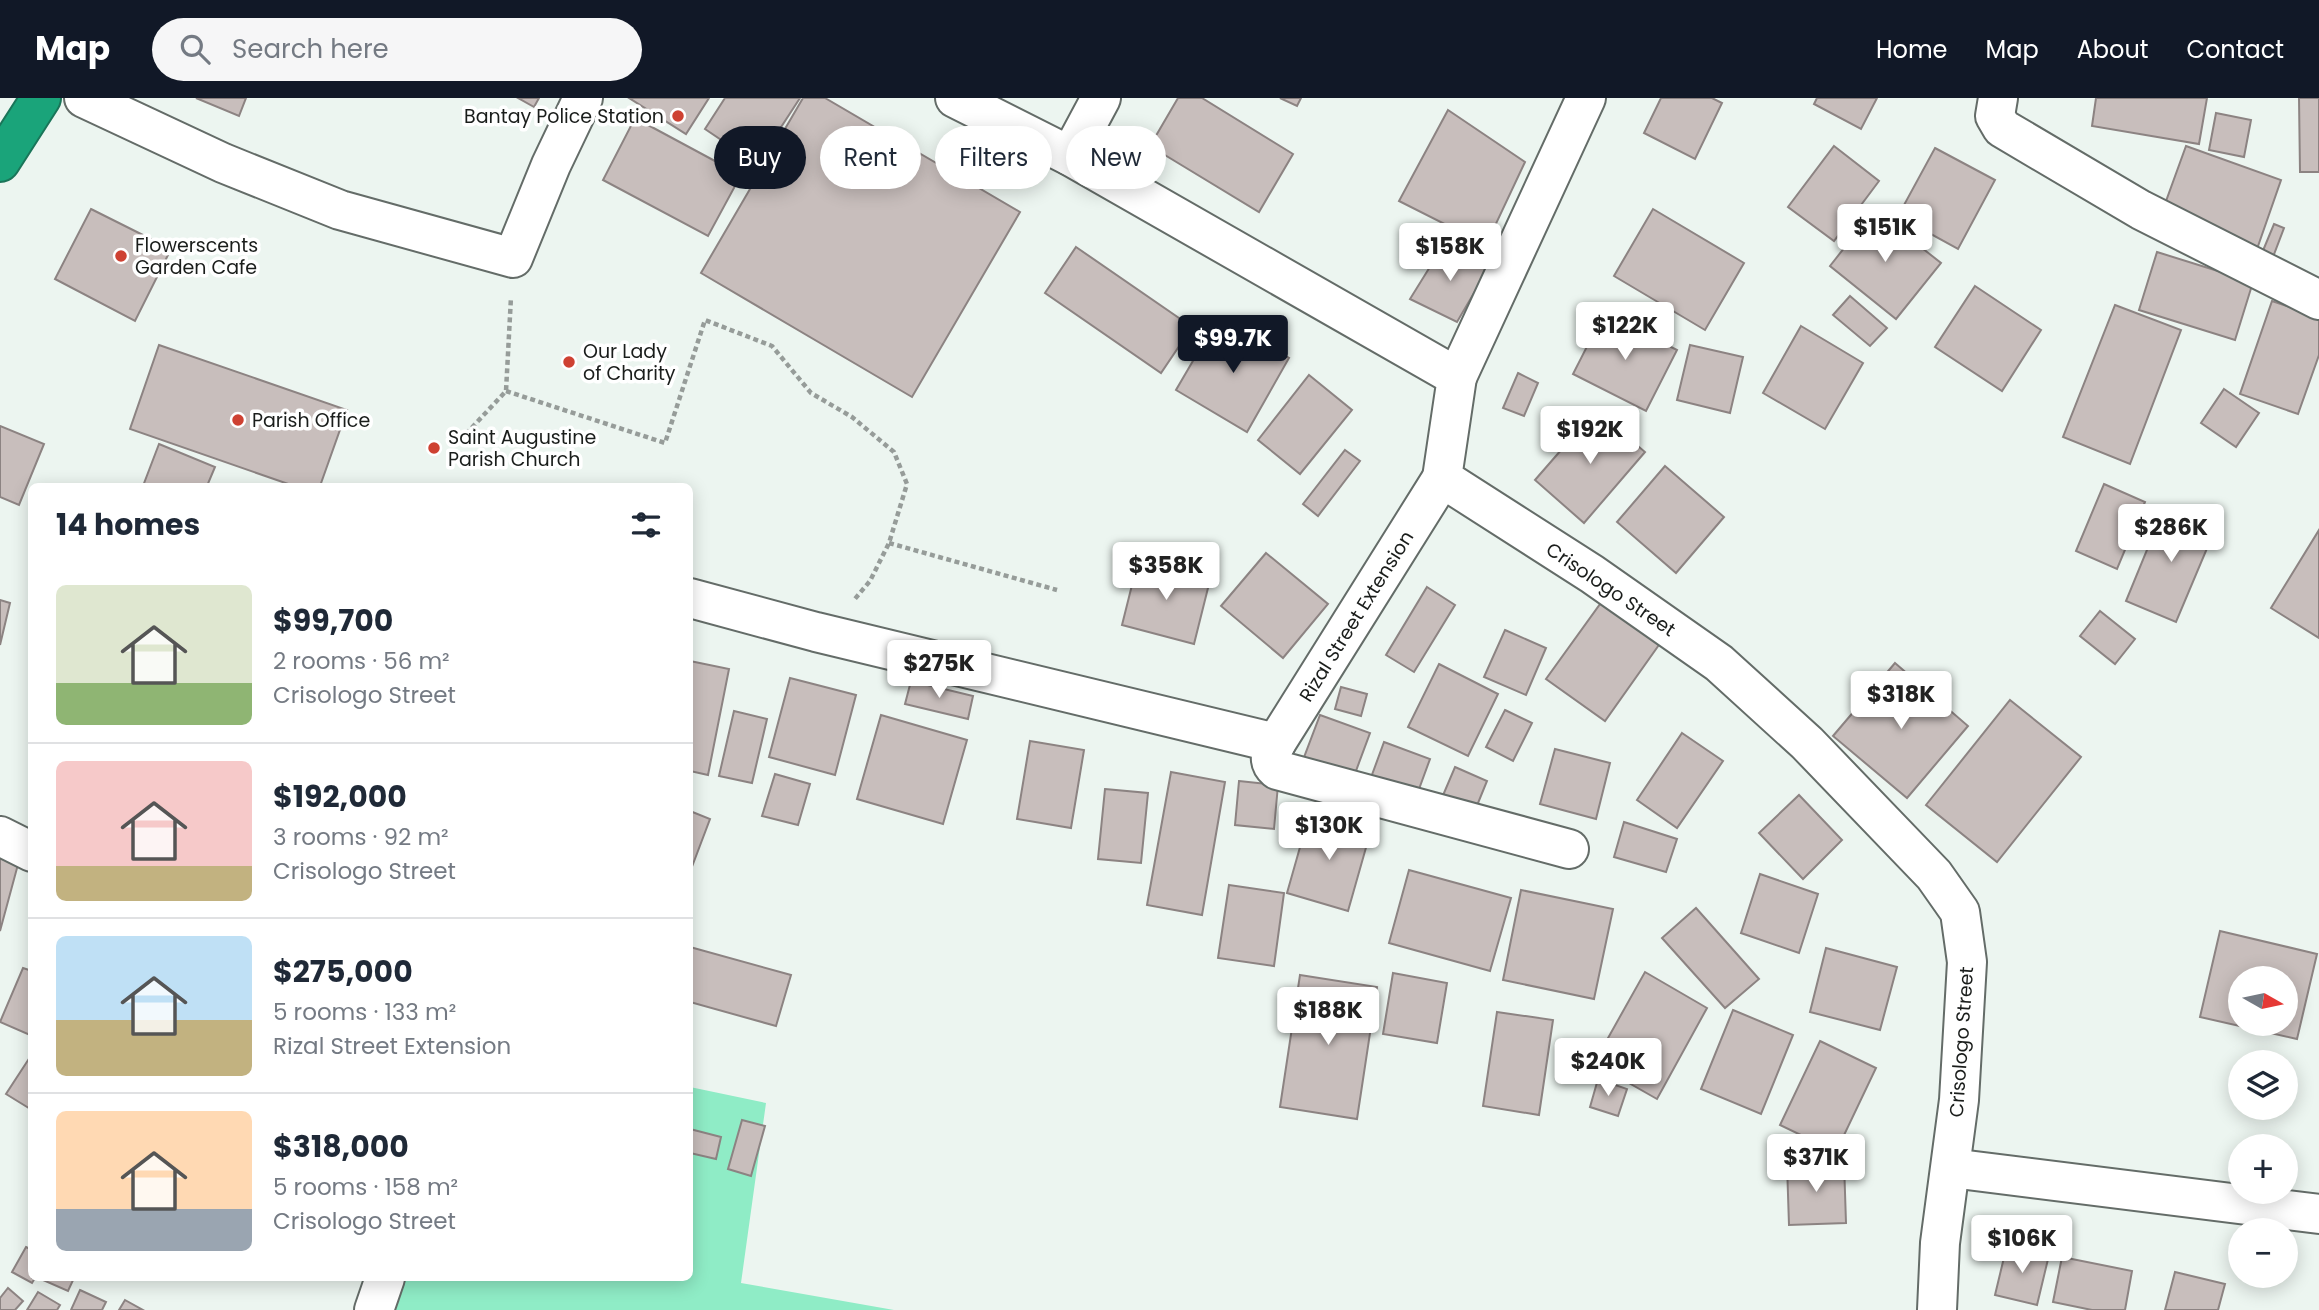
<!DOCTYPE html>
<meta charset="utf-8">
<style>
:root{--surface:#fff;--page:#f6f6f7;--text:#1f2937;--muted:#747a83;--line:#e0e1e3;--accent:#111827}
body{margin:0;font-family:Poppins,sans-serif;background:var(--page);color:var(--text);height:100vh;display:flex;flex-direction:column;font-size:26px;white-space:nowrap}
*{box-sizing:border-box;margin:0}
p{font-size:23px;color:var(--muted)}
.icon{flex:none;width:38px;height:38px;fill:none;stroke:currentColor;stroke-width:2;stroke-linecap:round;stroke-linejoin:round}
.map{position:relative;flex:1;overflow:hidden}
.details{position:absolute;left:28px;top:385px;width:665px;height:798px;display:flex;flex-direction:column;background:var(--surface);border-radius:10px;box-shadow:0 4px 18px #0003}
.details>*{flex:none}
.banner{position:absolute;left:714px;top:28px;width:665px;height:63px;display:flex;gap:14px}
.needle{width:46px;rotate:99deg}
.fabs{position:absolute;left:2228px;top:868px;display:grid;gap:14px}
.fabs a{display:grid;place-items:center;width:70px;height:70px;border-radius:50%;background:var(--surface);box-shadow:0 4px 18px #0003;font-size:35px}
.price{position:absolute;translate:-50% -60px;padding:0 16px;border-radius:7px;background:#fff;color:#222;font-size:23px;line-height:46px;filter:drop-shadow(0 2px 4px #0008)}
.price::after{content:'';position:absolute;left:50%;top:42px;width:21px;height:16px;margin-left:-10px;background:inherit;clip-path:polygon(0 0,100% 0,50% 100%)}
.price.selected{background:var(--accent);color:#fff}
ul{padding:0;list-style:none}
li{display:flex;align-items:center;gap:21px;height:175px;padding:0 28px}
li+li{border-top:2px solid var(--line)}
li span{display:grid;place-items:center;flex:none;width:196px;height:140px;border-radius:10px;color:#555}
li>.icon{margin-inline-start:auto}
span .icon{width:84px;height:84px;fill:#fffc;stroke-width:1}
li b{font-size:30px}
h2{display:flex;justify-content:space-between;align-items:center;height:84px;padding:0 28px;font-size:30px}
.tag{padding:0 24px;border-radius:32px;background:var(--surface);box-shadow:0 4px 18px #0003;font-size:24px;line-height:63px}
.tag.selected{background:var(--accent);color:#fff}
header{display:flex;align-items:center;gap:42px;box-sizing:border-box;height:98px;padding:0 35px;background:var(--accent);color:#fff}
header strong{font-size:33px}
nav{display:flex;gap:38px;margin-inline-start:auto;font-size:24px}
.search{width:490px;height:63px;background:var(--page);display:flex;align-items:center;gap:18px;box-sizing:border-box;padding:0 24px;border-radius:38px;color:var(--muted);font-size:26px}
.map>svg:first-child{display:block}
.green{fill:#8fecc6}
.building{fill:#c8bebc;stroke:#8c8382;stroke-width:2;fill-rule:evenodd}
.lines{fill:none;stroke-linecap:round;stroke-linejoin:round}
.minor-casing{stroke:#646c68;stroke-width:42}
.highway-casing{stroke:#1a7559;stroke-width:42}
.path{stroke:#969c99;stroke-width:4.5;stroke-dasharray:5 3.5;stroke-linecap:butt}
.minor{stroke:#fff;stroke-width:38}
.highway{stroke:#1aa47a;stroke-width:38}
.poi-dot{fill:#ce4132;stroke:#fff;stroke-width:2.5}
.labels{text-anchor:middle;stroke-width:7;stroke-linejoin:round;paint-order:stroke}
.poi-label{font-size:19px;fill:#1a1d1b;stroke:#fff;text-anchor:start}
.street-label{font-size:19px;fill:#1a1d1b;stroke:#fff}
</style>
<header>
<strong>Map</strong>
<div class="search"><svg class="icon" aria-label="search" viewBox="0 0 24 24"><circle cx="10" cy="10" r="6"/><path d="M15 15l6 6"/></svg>Search here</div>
<nav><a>Home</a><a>Map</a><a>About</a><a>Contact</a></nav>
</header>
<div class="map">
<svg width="2319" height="1212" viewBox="0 0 2319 1212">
<rect width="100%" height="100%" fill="#ecf5f0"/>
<!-- green -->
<path class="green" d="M690 989 766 1005 741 1185 894 1212H391L404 1180H690Z"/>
<!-- building -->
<g class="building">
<path d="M196 0H246L239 18Z"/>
<path d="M518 0H539L534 9Z"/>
<path d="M629 0H709L686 36Z"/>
<path d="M725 0H800L757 66 705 31Z"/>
<path d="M803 0H825L1020 114 912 299 701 175Z"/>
<path d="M1178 0H1202L1293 56 1259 114 1150 48Z"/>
<path d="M1280 0H1301L1297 8Z"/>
<path d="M1661 0H1712L1722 5 1695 61 1644 35Z"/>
<path d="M1817 0H1877L1861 31 1814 6Z"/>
<path d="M2096 0H2207L2199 46 2092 28Z"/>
<path d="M2299 0H2319V74H2300Z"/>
<path d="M1448 12 1525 64 1486 147 1399 103Z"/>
<path d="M2216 15 2251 22 2244 59 2209 52Z"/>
<path d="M635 20 741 77 708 138 603 82Z"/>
<path d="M1834 48 1879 83 1834 143 1788 109Z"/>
<path d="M2186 48 2281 82 2257 151 2161 117Z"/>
<path d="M1935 50 1995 82 1958 151 1898 118Z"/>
<path d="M91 111 171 151 135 223 55 181Z"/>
<path d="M1653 111 1744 165 1705 232 1614 178Z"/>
<path d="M1874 112 1941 165 1896 221 1830 168Z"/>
<path d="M2274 126 2284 130 2273 159 2262 155Z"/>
<path d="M1446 143 1488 171 1457 224 1410 201Z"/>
<path d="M1076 149 1192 229 1161 275 1045 195Z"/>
<path d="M2157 154 2253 184 2235 242 2139 212Z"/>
<path d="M1975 188 2041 232 2002 293 1935 249Z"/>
<path d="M1850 198 1887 230 1870 248 1833 217Z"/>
<path d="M2272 203 2319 219V257L2298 316 2240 296Z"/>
<path d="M2115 207 2181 232 2130 366 2063 339Z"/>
<path d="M1604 215 1677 252 1646 313 1573 276Z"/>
<path d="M1218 220 1289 260 1247 334 1176 292Z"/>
<path d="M1801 228 1863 265 1825 331 1763 295Z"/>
<path d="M159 247 347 312 320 388H294L130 331Z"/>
<path d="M1690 247 1743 259 1730 315 1677 302Z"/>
<path d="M1518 275 1538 285 1524 318 1503 310Z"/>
<path d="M1309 277 1352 312 1300 376 1258 342Z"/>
<path d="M2224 291 2259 315 2236 349 2201 325Z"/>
<path d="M1596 312 1645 354 1584 425 1535 382Z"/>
<path d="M0 328 44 346 19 407 0 399Z"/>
<path d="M159 346 215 369 207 388H143Z"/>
<path d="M1345 352 1360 363 1318 418 1303 406Z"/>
<path d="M1665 368 1724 419 1676 475 1617 424Z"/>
<path d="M2104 386 2145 404 2117 471 2076 453Z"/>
<path d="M2165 408 2216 429 2176 524 2126 503Z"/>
<path d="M2319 432V540L2271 510Z"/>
<path d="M1266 455 1328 506 1283 560 1221 508Z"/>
<path d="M1138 463 1210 482 1194 546 1122 527Z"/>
<path d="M1427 489 1455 507 1414 574 1386 557Z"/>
<path d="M0 502 10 505 0 547Z"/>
<path d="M1603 502 1661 544 1605 623 1546 581Z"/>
<path d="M2100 513 2135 541 2115 566 2080 538Z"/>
<path d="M1505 532 1546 550 1526 597 1484 579Z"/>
<path d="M690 563 729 571 708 677 690 673Z"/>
<path d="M1895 565 1968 628 1907 700 1833 638Z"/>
<path d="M1439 566 1498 596 1468 658 1408 629Z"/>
<path d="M790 580 856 597 835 677 769 659Z"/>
<path d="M911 583 973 598 968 621 905 606Z"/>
<path d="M1341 589 1367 596 1361 618 1335 611Z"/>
<path d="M2010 602 2081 659 1997 764 1926 707Z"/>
<path d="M1505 612 1532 625 1513 663 1486 649Z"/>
<path d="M734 613 767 621 752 685 719 678Z"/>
<path d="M881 617 967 642 943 726 857 701Z"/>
<path d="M1320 617 1370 635 1353 681 1303 662Z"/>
<path d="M1682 635 1723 663 1677 730 1637 702Z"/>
<path d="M1030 643 1084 652 1071 730 1017 721Z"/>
<path d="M1384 644 1430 661 1415 702 1369 685Z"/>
<path d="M1555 651 1610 665 1596 721 1540 706Z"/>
<path d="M1455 669 1487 683 1474 715 1441 702Z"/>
<path d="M1171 674 1225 684 1202 817 1147 807Z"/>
<path d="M775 676 810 686 798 727 762 718Z"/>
<path d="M1239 683 1278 687 1274 731 1235 727Z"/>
<path d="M1105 691 1148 695 1141 765 1098 761Z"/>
<path d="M1799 697 1842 742 1803 781 1759 735Z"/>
<path d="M690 713 710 721 690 774Z"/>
<path d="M1310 714 1371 732 1348 813 1287 795Z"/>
<path d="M1624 724 1677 741 1666 774 1614 759Z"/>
<path d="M0 753 20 759 0 833Z"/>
<path d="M1409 772 1511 800 1490 873 1389 845Z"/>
<path d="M1760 776 1818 796 1799 855 1741 835Z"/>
<path d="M1229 787 1284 795 1274 868 1218 860Z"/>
<path d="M1521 792 1613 811 1594 901 1503 882Z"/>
<path d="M1696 810 1759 881 1725 910 1662 840Z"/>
<path d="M2220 833 2317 856 2297 941 2200 919ZM2240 880H2286V926H2240Z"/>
<path d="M690 849 791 877 776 928 690 904Z"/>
<path d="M1826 850 1897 869 1880 932 1810 914Z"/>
<path d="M23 870 32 873 30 937 0 924Z"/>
<path d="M1645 874 1707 910 1657 1001 1594 965Z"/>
<path d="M1393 875 1447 885 1437 945 1383 936Z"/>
<path d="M1300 877 1377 889 1357 1021 1280 1009Z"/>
<path d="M1733 912 1793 937 1761 1016 1701 991Z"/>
<path d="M1497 914 1553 922 1539 1017 1483 1008Z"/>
<path d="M1820 943 1876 970 1836 1054 1780 1027Z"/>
<path d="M32 956V1012L6 996Z"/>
<path d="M1598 981 1627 991 1618 1018 1590 1009Z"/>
<path d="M742 1022 765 1028 751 1078 728 1071Z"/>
<path d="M690 1031 721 1039 716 1061 690 1055Z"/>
<path d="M1844 1064 1846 1125 1789 1127 1787 1066Z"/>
<path d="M2007 1147 2049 1157 2037 1207 1995 1197Z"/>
<path d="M26 1149 32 1152V1180H35L32 1185 12 1174Z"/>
<path d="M2062 1159 2132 1173 2125 1212H2092L2053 1204Z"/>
<path d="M2175 1174 2225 1186 2218 1212H2165Z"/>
<path d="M44 1180H74L68 1193 43 1182Z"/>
<path d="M8 1190 23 1203 15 1212H0V1200Z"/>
<path d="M80 1192 106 1204 102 1212H71Z"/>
<path d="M38 1194 60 1207 57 1212H27Z"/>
<path d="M125 1202 143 1212H119Z"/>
</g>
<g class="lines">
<!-- minor casing -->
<g class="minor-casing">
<g id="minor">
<path d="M84 0 223 65 340 112 513 160 551 67 583 0"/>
<path d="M955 0 1070 58 1457 279 1442 380 1592 476 1719 565 1807 645 1934 777 1960 814 1967 864 1959 1002 1940 1145 1937 1212"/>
<path d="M1998 0 1995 18 2002 30 2141 112 2319 202"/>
<path d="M1070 58 1101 0"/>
<path d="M1457 279 1586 0"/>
<path d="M1442 380 1276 645C1271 655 1267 663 1277 672L1569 751"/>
<path d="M690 500 816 534 1276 645"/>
<path d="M0 738 32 754"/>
<path d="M1951 1070 2319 1116"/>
<path d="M374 1212 385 1180"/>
</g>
</g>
<!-- highway casing -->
<g class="highway-casing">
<path id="highway" d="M0 64 41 0"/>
</g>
<!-- path -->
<g class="path">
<path d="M506 293 665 345 705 222 772 248 811 295 852 319 894 354 907 386 889 445 870 483 854 502"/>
<path d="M466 336 506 293 511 199"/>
<path d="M889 445 1057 492"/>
</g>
<!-- minor -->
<use href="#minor" class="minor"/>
<!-- highway -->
<use href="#highway" class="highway"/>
</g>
<!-- markers -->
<g class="poi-dot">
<circle cx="678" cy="18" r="7"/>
<circle cx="121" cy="158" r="7"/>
<circle cx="569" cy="264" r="7"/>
<circle cx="238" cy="322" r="7"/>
<circle cx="434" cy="350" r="7"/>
</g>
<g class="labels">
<!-- poi labels -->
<g class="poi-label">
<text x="664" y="25" text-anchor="end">Bantay Police Station</text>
<text x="135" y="154">Flowerscents<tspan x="135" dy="22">Garden Cafe</tspan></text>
<text x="583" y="260">Our Lady<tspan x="583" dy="22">of Charity</tspan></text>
<text x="252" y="329">Parish Office</text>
<text x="448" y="346">Saint Augustine<tspan x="448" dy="22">Parish Church</tspan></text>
</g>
<!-- street labels -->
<g class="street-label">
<text transform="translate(1611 491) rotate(34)" y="7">Crisologo Street</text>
<text transform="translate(1356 518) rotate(-58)" y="7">Rizal Street Extension</text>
<text transform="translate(1961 944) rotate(-86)" y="7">Crisologo Street</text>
</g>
</g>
</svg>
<div class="fabs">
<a><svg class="needle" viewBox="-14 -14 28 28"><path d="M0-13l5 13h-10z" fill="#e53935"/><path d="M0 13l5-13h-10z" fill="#747a83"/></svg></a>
<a><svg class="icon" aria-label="layers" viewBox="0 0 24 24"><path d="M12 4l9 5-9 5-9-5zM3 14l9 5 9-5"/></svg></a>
<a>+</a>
<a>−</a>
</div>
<b class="price" style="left:1885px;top:166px">$151K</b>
<b class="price" style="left:1450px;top:185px">$158K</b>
<b class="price" style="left:1625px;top:264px">$122K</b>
<b class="price selected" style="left:1233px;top:277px">$99.7K</b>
<b class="price" style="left:1590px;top:368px">$192K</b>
<b class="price" style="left:2171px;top:466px">$286K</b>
<b class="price" style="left:1166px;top:504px">$358K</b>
<b class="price" style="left:939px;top:602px">$275K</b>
<b class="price" style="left:1901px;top:633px">$318K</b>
<b class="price" style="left:1329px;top:764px">$130K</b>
<b class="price" style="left:1328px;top:949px">$188K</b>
<b class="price" style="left:1608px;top:1000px">$240K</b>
<b class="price" style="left:1816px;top:1096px">$371K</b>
<b class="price" style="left:2022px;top:1177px">$106K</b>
<div class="banner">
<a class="tag selected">Buy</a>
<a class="tag">Rent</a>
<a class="tag">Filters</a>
<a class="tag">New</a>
</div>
<section class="details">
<h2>14 homes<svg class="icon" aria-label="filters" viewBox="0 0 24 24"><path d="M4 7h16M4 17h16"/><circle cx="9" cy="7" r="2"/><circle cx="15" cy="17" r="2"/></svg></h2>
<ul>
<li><span style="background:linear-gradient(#dfe7d0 70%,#8fb573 0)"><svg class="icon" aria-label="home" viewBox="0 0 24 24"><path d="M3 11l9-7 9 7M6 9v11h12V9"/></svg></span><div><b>$99,700</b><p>2 rooms · 56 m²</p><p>Crisologo Street</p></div></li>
<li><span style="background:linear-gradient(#f6c9c9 75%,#c2b280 0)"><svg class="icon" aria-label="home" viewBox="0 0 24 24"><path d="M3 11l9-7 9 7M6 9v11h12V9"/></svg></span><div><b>$192,000</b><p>3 rooms · 92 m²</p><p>Crisologo Street</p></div></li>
<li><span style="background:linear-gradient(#bfe0f5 60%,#c2b280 0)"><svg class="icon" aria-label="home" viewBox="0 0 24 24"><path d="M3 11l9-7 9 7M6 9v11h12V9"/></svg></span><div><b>$275,000</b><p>5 rooms · 133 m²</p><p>Rizal Street Extension</p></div></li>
<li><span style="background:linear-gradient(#ffd9b3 70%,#9aa5b1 0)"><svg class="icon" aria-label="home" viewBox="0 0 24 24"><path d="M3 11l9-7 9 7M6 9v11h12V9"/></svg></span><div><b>$318,000</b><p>5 rooms · 158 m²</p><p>Crisologo Street</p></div></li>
</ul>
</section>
</div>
